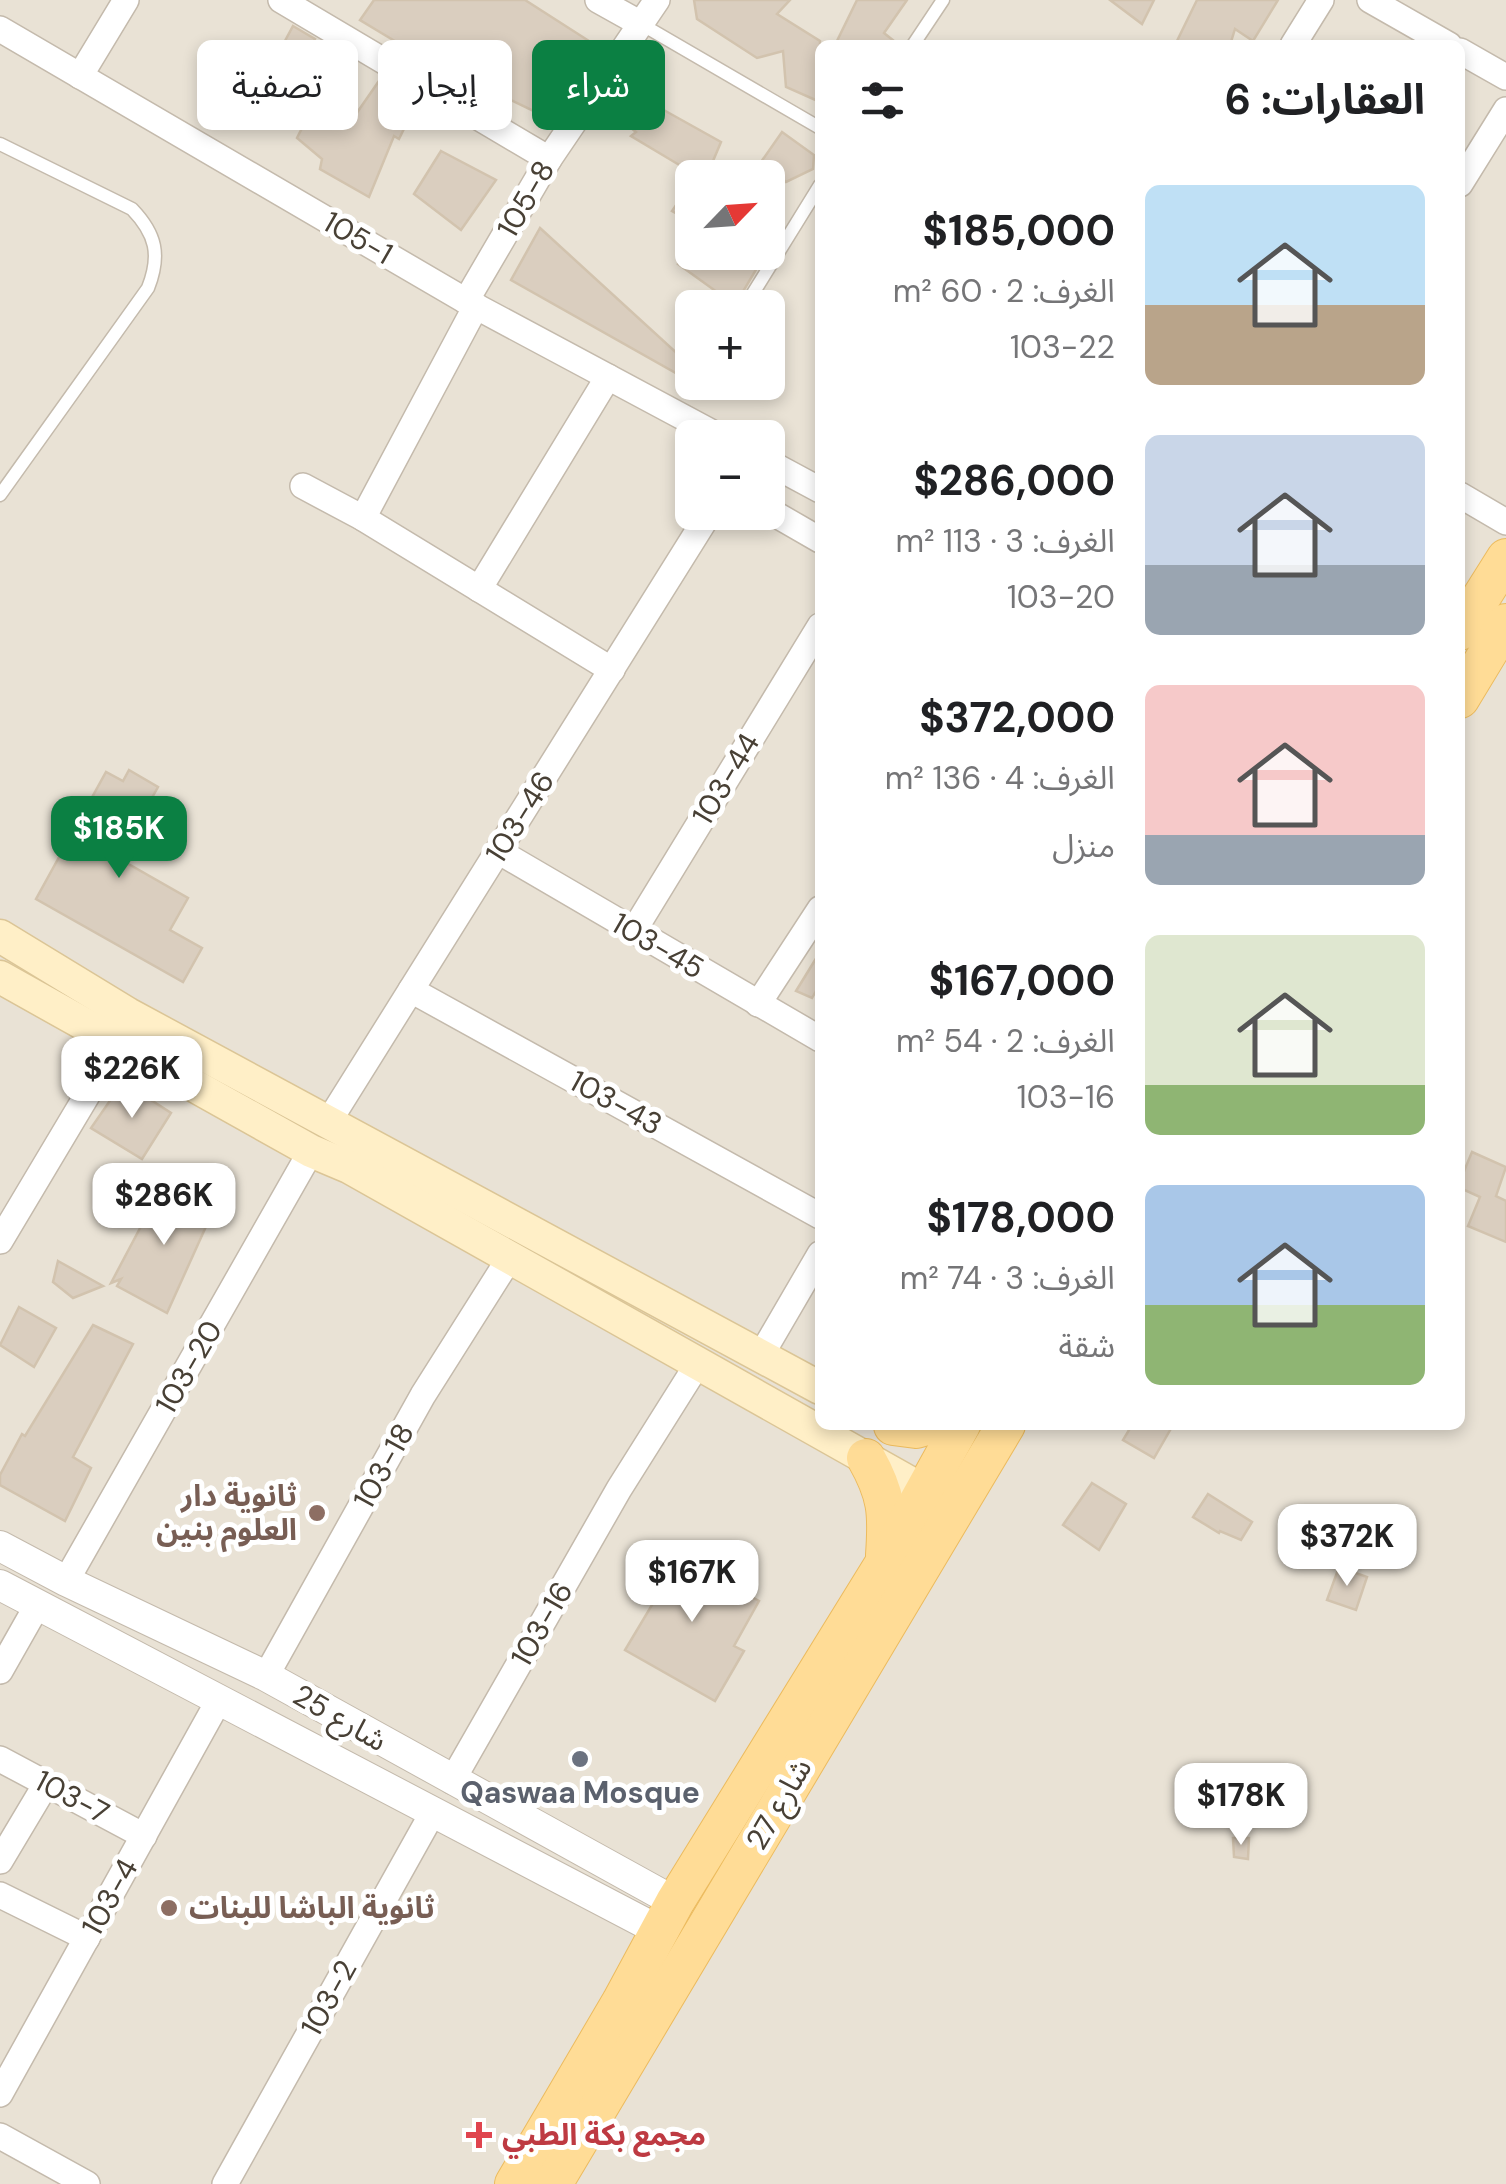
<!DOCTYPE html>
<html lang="ar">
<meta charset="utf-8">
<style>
:root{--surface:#fff;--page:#f6f6f6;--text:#202124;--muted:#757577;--accent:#0b8043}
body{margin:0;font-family:"DM Sans","Noto Sans Arabic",sans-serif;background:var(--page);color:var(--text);direction:rtl;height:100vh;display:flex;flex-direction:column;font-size:38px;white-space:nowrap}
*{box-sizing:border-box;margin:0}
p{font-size:32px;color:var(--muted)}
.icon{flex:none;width:55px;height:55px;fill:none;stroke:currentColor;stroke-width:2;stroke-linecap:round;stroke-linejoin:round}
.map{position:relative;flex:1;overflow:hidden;direction:ltr}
.sheet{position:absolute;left:815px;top:40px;width:650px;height:1390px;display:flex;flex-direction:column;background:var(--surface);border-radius:15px;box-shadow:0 5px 15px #0003;direction:rtl}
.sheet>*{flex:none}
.banner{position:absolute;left:30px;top:40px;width:635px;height:90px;direction:rtl;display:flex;gap:20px}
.needle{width:65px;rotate:65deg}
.fabs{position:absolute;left:675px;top:160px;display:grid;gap:20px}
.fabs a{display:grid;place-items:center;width:110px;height:110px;border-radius:15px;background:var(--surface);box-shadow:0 5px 15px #0003;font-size:50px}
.price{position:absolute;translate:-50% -85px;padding:0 22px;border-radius:20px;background:#fff;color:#222;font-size:32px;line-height:65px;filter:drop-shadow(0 2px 5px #0008)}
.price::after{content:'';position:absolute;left:50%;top:60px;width:30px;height:22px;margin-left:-15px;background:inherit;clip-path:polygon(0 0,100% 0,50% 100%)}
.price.current{background:var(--accent);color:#fff}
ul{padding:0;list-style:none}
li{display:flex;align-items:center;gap:30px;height:250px;padding:0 40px}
li span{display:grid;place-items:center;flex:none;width:280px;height:200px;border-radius:15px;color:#555}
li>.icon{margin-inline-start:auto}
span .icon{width:120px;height:120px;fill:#fffc;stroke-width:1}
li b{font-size:42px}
h2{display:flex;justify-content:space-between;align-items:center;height:120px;padding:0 40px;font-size:42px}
.tag{padding:0 35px;border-radius:15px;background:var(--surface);box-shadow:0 5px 15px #0003;font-size:35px;line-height:90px}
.tag.current{background:var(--accent);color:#fff}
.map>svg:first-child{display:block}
.residential{fill:#e9e2d5;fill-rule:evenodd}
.building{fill:#dacebf;stroke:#d2c3ae;stroke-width:2.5}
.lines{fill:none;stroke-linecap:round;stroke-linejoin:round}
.service-casing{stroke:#c4baac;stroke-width:15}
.minor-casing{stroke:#c4baac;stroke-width:28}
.tertiary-casing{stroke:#c4baac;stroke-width:32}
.secondary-casing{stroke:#dbc596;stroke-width:35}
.primary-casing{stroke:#ecbb5e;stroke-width:40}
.service{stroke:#fff;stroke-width:12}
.minor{stroke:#fff;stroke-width:25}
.tertiary{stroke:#fff;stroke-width:30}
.secondary{stroke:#ffefc7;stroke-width:32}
.primary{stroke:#ffdc96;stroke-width:38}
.education-dot{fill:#8d6e63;stroke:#fff;stroke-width:4}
.worship-dot{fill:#6b7280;stroke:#fff;stroke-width:4}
.health-dot{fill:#e0444e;stroke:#fff;stroke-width:4}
.labels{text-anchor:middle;stroke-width:10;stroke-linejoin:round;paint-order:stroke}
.street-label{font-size:30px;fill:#484035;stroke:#fff}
.education-label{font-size:30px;font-weight:bold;fill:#785e54;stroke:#fff;text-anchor:end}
.worship-label{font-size:30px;font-weight:bold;fill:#5b616d;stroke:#fff}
.health-label{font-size:30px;font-weight:bold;fill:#be3a42;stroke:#fff;text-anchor:start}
</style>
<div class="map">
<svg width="1506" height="2184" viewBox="0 0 1506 2184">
<rect width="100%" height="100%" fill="#f5f0e7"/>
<!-- residential -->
<path class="residential" d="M0 0H1506V2184H0ZM820 45H1460V1425H820ZM692 178H768V252H692ZM692 308H768V382H692ZM692 438H768V512H692Z"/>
<!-- building -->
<g class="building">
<path d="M374 0H525L589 41 566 71 546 117 492 91V88L407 52 408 49 360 20Z"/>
<path d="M694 0H790L777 14 820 41V102L786 87 783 51 757 58 697 19Z"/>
<path d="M857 0H907L884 33 899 45H835Z"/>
<path d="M1110 0H1154L1142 24Z"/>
<path d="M1197 0H1278L1253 41 1235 29 1230 45H1175Z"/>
<path d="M293 26 315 39 290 84 272 65Z"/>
<path d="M381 78 418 100 399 139 394 136 369 197 320 169 322 159 297 138 302 128 290 118 311 88 354 117Z"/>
<path d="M635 94 721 142 713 161 686 169 631 136 636 132 617 116Z"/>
<path d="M782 132 814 155 813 169 786 182 761 162Z"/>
<path d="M441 151 496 180 461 230 414 194Z"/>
<path d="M692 182V222L672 211Z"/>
<path d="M540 228 692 367V382H710L716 389 713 394 511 280Z"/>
<path d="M687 252H756L763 258 735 305 678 264Z"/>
<path d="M129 770 158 787 118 858 188 898 170 930 202 948 183 982 36 899 106 772 123 781Z"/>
<path d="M820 952V984L812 998 796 991Z"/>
<path d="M123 1082 171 1113 142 1159 91 1128Z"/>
<path d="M1472 1152 1506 1167 1496 1196 1506 1201V1242L1468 1226 1480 1197 1460 1188V1181Z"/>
<path d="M165 1181 213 1211 167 1313 117 1286 121 1279 111 1283Z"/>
<path d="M58 1261 103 1286 73 1298 53 1282Z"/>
<path d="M19 1307 56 1328 34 1367 0 1345Z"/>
<path d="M93 1325 133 1344 73 1457 91 1468 65 1521 0 1485V1475L22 1434 25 1436Z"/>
<path d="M1132 1425H1173L1154 1458 1123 1440Z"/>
<path d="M1092 1483 1126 1504 1099 1550 1063 1525Z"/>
<path d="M1208 1494 1252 1522 1241 1540 1220 1531 1219 1533 1193 1517Z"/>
<path d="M664 1548 759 1601 734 1646 744 1651 715 1701 625 1650 655 1600 639 1592Z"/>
<path d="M1339 1567 1367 1577 1356 1610 1327 1600Z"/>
<path d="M1233 1838H1249L1248 1859 1234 1857Z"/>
</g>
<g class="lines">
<!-- service casing -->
<g class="service-casing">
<g id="service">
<path d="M641 24 820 128"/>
<path d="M913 45 943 0"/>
<path d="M0 144 132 209C156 234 161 255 148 288L0 495"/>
<path d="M744 308 820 185"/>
</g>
</g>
<!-- minor casing -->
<g class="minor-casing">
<g id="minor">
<path d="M281 0 549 159"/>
<path d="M598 0 641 24"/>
<path d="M1370 0 1449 45"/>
<path d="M0 29 466 301 722 438"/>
<path d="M1293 45 1321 0"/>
<path d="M1460 51 1506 77"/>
<path d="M80 76 126 0"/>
<path d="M1460 184 1506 110"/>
<path d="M466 301 549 159 657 0"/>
<path d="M768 462 820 490"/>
<path d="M303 486 363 518 612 670"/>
<path d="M1460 495 1506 522"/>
<path d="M768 510 820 540"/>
<path d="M363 518 476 306"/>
<path d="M479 589 608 377"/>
<path d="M498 851 820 1039"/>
<path d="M633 932 820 626"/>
<path d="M411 990 820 1216"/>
<path d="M758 1004 820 909"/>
<path d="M329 1121 710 512"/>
<path d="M0 1241 117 1045"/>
<path d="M760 1357 820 1254"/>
<path d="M66 1581 311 1151"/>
<path d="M0 1671 38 1604"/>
<path d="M266 1676 423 1395 509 1259"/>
<path d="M0 1759 144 1836"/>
<path d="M452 1781 619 1489 697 1365"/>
<path d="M0 1861 46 1784"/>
<path d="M0 1895 87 1938"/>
<path d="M0 2094 219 1700"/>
<path d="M0 2136 87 2184"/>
<path d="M225 2184 433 1812"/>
</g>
</g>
<!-- tertiary casing -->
<g class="tertiary-casing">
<g id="tertiary">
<path d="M0 1546 66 1581 266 1676 675 1902"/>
<path d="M0 1585 660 1931"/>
</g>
</g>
<!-- secondary casing -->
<g class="secondary-casing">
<g id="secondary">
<path d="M0 936 128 1014 820 1388"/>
<path d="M0 977 311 1151 349 1167 944 1502"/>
</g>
</g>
<!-- primary casing -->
<g class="primary-casing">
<g id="primary">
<path d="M1460 631 1506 558"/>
<path d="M1460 699 1506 623"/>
<path d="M893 1426 916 1429 930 1425"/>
<path d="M866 1458C887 1495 888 1513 885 1555"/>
<path d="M514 2184 621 2002 675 1902 885 1562 961 1425"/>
<path d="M553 2184 1006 1425"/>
</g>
</g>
<!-- service -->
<use href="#service" class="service"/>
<!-- minor -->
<use href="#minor" class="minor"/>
<!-- tertiary -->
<use href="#tertiary" class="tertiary"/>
<!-- secondary -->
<use href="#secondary" class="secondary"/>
<!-- primary -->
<use href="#primary" class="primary"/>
</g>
<!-- markers -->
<g class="education-dot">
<circle cx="317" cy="1513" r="10"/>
<circle cx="169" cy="1908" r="10"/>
</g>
<circle class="worship-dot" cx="580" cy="1759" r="10"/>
<path class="health-dot" d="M474 2120h10v10h10v10h-10v10h-10v-10h-10v-10h10z"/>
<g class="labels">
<!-- street labels -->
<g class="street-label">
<text transform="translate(526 199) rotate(-60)" y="10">105-8</text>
<text transform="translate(358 238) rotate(30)" y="10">105-1</text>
<text transform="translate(726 779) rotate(-59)" y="10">103-44</text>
<text transform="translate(520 817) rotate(-58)" y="10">103-46</text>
<text transform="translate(658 946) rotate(30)" y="10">103-45</text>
<text transform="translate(616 1103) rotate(29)" y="10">103-43</text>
<text transform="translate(189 1367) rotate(-60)" y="10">103-20</text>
<text transform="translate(384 1466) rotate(-61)" y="10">103-18</text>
<text transform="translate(542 1624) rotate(-60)" y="10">103-16</text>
<text transform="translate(340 1718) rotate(30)" y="10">شارع 25</text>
<text transform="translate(72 1797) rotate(28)" y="10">103-7</text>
<text transform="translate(779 1804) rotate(-60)" y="10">شارع 27</text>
<text transform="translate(110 1897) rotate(-61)" y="10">103-4</text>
<text transform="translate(329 1998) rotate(-61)" y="10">103-2</text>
</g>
<!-- education labels -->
<g class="education-label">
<text x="297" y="1506">ثانوية دار<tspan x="297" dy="34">العلوم بنين</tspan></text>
<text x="189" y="1918" text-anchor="start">ثانوية الباشا للبنات</text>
</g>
<!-- worship labels -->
<g class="worship-label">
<text x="580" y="1803">Qaswaa Mosque</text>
</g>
<!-- health labels -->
<g class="health-label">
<text x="502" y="2145">مجمع بكة الطبي</text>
</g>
</g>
</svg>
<div class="fabs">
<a><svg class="needle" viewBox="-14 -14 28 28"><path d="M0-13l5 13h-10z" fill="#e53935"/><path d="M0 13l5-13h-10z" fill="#757577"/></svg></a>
<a>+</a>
<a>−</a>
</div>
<b class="price current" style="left:119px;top:881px">$185K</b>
<b class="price" style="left:132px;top:1121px">$226K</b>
<b class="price" style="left:164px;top:1248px">$286K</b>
<b class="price" style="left:1347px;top:1589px">$372K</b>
<b class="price" style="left:692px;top:1625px">$167K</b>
<b class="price" style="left:1241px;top:1848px">$178K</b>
<div class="banner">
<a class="tag current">شراء</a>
<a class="tag">إيجار</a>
<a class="tag">تصفية</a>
</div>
<section class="sheet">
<h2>العقارات: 6<svg class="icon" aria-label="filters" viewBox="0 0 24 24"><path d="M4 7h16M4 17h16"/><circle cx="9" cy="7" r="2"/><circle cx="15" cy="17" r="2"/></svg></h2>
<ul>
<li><span style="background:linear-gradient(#bfe0f5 60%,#b9a48a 0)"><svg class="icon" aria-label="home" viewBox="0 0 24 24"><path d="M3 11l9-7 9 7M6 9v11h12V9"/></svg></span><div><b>$185,000</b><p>الغرف: 2 · 60 m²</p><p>103-22</p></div></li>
<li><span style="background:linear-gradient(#c9d6e8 65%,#9aa5b1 0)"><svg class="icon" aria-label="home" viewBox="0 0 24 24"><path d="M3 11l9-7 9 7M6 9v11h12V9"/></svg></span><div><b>$286,000</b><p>الغرف: 3 · 113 m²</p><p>103-20</p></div></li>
<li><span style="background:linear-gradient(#f6c9c9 75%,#9aa5b1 0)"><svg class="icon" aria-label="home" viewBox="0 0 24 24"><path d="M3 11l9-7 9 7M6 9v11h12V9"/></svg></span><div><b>$372,000</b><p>الغرف: 4 · 136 m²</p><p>منزل</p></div></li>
<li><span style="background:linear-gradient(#dfe7d0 75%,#8fb573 0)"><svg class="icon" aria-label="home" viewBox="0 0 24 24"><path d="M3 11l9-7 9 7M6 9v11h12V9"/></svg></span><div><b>$167,000</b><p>الغرف: 2 · 54 m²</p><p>103-16</p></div></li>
<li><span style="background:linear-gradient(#a9c7e8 60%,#8fb573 0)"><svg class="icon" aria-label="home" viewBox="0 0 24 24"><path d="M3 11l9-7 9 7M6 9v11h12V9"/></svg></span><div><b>$178,000</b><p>الغرف: 3 · 74 m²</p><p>شقة</p></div></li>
</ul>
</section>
</div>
